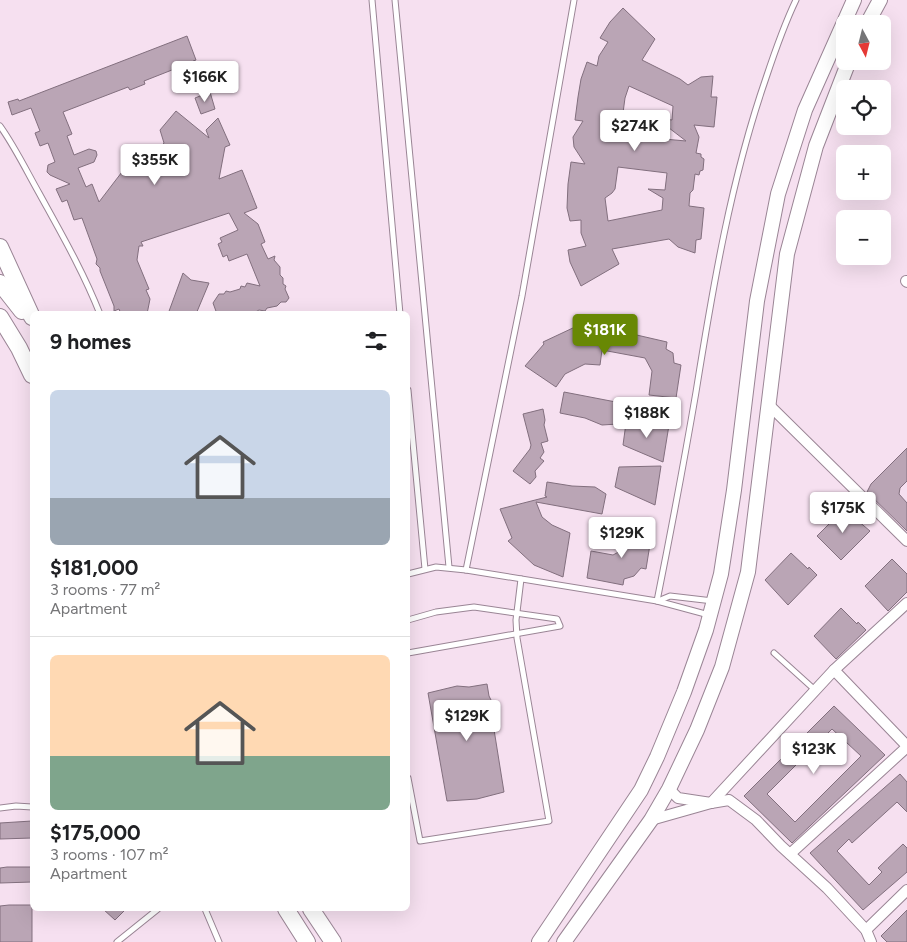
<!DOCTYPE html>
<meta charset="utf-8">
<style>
:root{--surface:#fff;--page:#f6f6f6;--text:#202124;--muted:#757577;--line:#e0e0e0;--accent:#688804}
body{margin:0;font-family:Figtree,sans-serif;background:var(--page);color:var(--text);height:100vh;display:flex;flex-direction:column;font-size:19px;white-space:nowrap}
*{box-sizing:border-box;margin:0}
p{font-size:16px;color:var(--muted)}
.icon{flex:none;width:28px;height:28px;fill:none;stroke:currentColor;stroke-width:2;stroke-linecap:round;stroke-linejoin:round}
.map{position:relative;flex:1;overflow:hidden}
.panel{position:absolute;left:30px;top:311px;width:380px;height:600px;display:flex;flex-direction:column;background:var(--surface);border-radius:8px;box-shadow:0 5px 20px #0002}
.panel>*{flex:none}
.needle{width:32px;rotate:173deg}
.buttons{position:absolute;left:836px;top:15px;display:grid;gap:10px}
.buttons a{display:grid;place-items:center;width:55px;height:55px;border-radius:8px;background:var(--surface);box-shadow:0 5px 20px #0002;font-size:25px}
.price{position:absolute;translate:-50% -42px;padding:0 11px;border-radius:5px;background:#fff;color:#222;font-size:16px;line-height:32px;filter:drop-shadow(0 1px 2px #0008)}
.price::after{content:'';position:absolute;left:50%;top:30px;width:15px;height:11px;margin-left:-8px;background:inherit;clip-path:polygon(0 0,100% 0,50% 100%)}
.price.active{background:var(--accent);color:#fff}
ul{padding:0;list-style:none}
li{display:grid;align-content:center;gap:10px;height:265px;padding:0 20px}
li+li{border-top:1px solid var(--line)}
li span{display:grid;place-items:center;height:155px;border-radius:8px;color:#555}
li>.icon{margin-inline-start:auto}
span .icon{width:90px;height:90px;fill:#fffc;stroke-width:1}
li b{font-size:21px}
h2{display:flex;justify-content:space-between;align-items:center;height:60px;padding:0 20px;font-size:21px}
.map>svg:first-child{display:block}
.building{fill:#baa5b5;stroke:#826f7e;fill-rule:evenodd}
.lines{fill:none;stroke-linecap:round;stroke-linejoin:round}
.service-casing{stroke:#9a8595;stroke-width:7}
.minor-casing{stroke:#9a8595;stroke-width:12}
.secondary-casing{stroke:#9a8595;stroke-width:16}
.trunk-casing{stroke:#9a8595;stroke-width:18}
.service{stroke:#fff;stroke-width:5}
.minor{stroke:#fff;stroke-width:10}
.secondary{stroke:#fff;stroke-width:14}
.trunk{stroke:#fff;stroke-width:16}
</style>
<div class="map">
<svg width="907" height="942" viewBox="0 0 907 942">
<rect width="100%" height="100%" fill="#f6e0f0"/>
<!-- building -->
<g class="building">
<path d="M623 8 655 39 642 60 680 79 688 85 701 77 713 76 711 97H717L714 127 694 125 699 137 696 153 701 154V157L704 159 703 170 700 171 699 175 695 174 693 190 690 193 689 206 704 208 701 239 696 240 695 253 678 247 669 239 612 249 619 264 581 286 570 262 568 250 586 246 581 233V220L570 221 567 208 568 184 571 162 585 164 574 147 573 137 583 121 575 120 578 97 581 79 587 62 597 66 599 56 608 42 600 38 610 22ZM629 86 673 106 672 120 656 118 686 141 620 135 625 98ZM618 167 667 173 665 190 648 189 663 198 662 210 608 221 605 198 612 193 615 189Z"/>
<path d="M187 36 196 60 193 61 200 80 194 87H184L177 68 144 81 145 84 130 90 128 87 63 112 72 134 67 136 74 155 89 149 96 151 97 155 94 162 78 168 86 187 92 184 99 202 125 168 143 170 164 143 160 130 176 111 209 138 206 130 218 118 230 145 225 147 219 179 242 170 257 208 244 213 258 224 265 242 261 244 268 259 275 256 274 260 280 267V275L283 278V284L286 286 285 289 289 298 286 302H281L277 306 267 308 265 311 259 310 252 314H217L213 303 219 294H224L226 291 230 292 240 289 241 286 245 287 247 283 260 286 247 254 229 261 227 255 223 257 218 244 222 242 220 238 238 230 229 213 141 242 143 246H139L137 260 149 289 146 290 150 299 147 314H121L119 309 114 311V306L100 271V268L96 264 97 259 82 218 74 220 67 200 62 202 56 189 70 184 50 175 47 172 48 165 55 162 48 143 40 146 35 133 40 131 31 108 12 115 8 102 18 99 19 101Z"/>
<path d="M210 92 215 109 201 114 195 98Z"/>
<path d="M183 273 191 280 209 283 196 314H168Z"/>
<path d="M575 327H602L667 342 666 349 673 353 674 363 681 365 676 398 649 395 652 371 645 358 602 350 600 365 585 364 565 374 556 387 525 366 544 344 543 342Z"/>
<path d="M564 392 621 403 618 424 602 425 585 418 560 413Z"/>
<path d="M543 409 545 420 544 425 548 441 541 443 544 452 540 458 544 461 535 471 536 477 530 484 513 471 530 449 531 445 523 414Z"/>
<path d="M626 423 669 425 663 462 623 445Z"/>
<path d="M907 448V481L900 488 899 494 907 503V531L867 492 871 484Z"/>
<path d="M661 466 655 505 615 487 619 467Z"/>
<path d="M547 482 572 486 595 487 606 494 602 514 536 502 542 517 552 525 570 533 563 577 534 565 508 541 512 538 500 509 547 497 545 496Z"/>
<path d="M844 509 870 531 841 560 817 536Z"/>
<path d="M627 529 652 532 646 569 641 568 634 576 624 579 623 585 587 578 591 551 613 555 624 549Z"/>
<path d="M791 553 808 569 809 567 817 575 788 605 765 580Z"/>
<path d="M892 559 907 574V592L888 611 865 586Z"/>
<path d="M841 608 857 624 858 622 866 630 836 659 814 636Z"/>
<path d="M487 684 489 696 494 706 492 717 504 792 477 799 447 801 428 693 457 686 469 687Z"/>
<path d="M834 706 885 755 792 843 744 796ZM832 729 861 756 795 822 767 794Z"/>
<path d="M900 774 907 782V812L897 802 852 843 849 839 837 851 869 885 882 872 878 868 903 844 907 848V872L863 910 810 853Z"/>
<path d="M32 821V838L0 839V823Z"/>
<path d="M7 867H32V882L0 883V868Z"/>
<path d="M9 905H32V942H0V906Z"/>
<path d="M103 909H126L115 920Z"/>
<path d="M907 910V942H887L881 936Z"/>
</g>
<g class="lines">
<!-- service casing -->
<g class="service-casing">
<g id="service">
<path d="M372 0 400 314"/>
<path d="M395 0 449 567"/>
<path d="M0 126C15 147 26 170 39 193 61 233 83 271 100 314"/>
<path d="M408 390 425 569"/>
<path d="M466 570 522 296 574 0"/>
<path d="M408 574 436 567 466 570 657 601 709 615"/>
<path d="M657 601C671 531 684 462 696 392 713 286 731 179 766 78 775 51 784 25 796 0"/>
<path d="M658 601 670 596 713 601"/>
<path d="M408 620 436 612 474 607 557 619 560 626 408 653"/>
<path d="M774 653 815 690"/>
<path d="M408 778 420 841 549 821 517 638 516 620 521 579"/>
<path d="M0 808 16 806 32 807"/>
<path d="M205 909 219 942"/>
<path d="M117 942 158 909"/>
</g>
</g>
<!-- minor casing -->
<g class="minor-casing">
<g id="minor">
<path d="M906 281 907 282"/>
<path d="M769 405 907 541"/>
<path d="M834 670 907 746"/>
<path d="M711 803 834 670 907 603"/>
<path d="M711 803 729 800 756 820 781 846 827 888 866 930 871 942"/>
<path d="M651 820 711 803 678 798 669 789"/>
<path d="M790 854 907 747"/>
<path d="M866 930 907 890"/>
</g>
</g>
<!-- secondary casing -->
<g class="secondary-casing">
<g id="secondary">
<path d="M867 24 880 0"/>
<path d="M539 942 641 790 657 757 684 692 706 630 721 574 734 490 757 301 778 194 805 110 854 0"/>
<path d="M564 942 651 820 669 789 697 730 722 667 748 572 787 254 816 146 849 61"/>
</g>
</g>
<!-- trunk casing -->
<g class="trunk-casing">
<g id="trunk">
<path d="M0 247 32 317"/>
<path d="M0 283 22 311"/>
<path d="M0 317 19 348 32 375"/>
<path d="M286 909 307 942"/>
<path d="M311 909 333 942"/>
</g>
</g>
<!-- service -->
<use href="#service" class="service"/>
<!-- minor -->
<use href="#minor" class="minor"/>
<!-- secondary -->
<use href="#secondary" class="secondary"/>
<!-- trunk -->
<use href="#trunk" class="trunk"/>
</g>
</svg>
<div class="buttons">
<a><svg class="needle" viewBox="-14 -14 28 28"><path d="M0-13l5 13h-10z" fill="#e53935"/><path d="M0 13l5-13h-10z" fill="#757577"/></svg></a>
<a><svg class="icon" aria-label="locate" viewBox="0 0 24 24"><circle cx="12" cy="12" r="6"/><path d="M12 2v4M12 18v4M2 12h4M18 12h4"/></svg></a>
<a>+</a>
<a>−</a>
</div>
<b class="price" style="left:205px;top:103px">$166K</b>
<b class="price" style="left:635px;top:152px">$274K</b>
<b class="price" style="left:155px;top:186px">$355K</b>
<b class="price active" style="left:605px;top:356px">$181K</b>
<b class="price" style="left:647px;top:439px">$188K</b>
<b class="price" style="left:843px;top:534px">$175K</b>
<b class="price" style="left:622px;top:559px">$129K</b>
<b class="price" style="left:467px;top:742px">$129K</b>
<b class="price" style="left:814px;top:775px">$123K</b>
<section class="panel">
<h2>9 homes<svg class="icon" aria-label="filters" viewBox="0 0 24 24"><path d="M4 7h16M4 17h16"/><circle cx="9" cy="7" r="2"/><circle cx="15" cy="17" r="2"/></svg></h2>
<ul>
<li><span style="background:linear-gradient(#c9d6e8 70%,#9aa5b1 0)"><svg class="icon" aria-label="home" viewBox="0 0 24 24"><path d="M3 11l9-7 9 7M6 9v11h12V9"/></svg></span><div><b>$181,000</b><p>3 rooms · 77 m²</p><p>Apartment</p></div></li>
<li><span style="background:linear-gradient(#ffd9b3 65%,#7fa58c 0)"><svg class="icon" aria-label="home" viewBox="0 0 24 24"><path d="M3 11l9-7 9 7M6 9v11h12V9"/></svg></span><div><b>$175,000</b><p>3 rooms · 107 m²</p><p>Apartment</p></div></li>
</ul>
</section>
</div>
